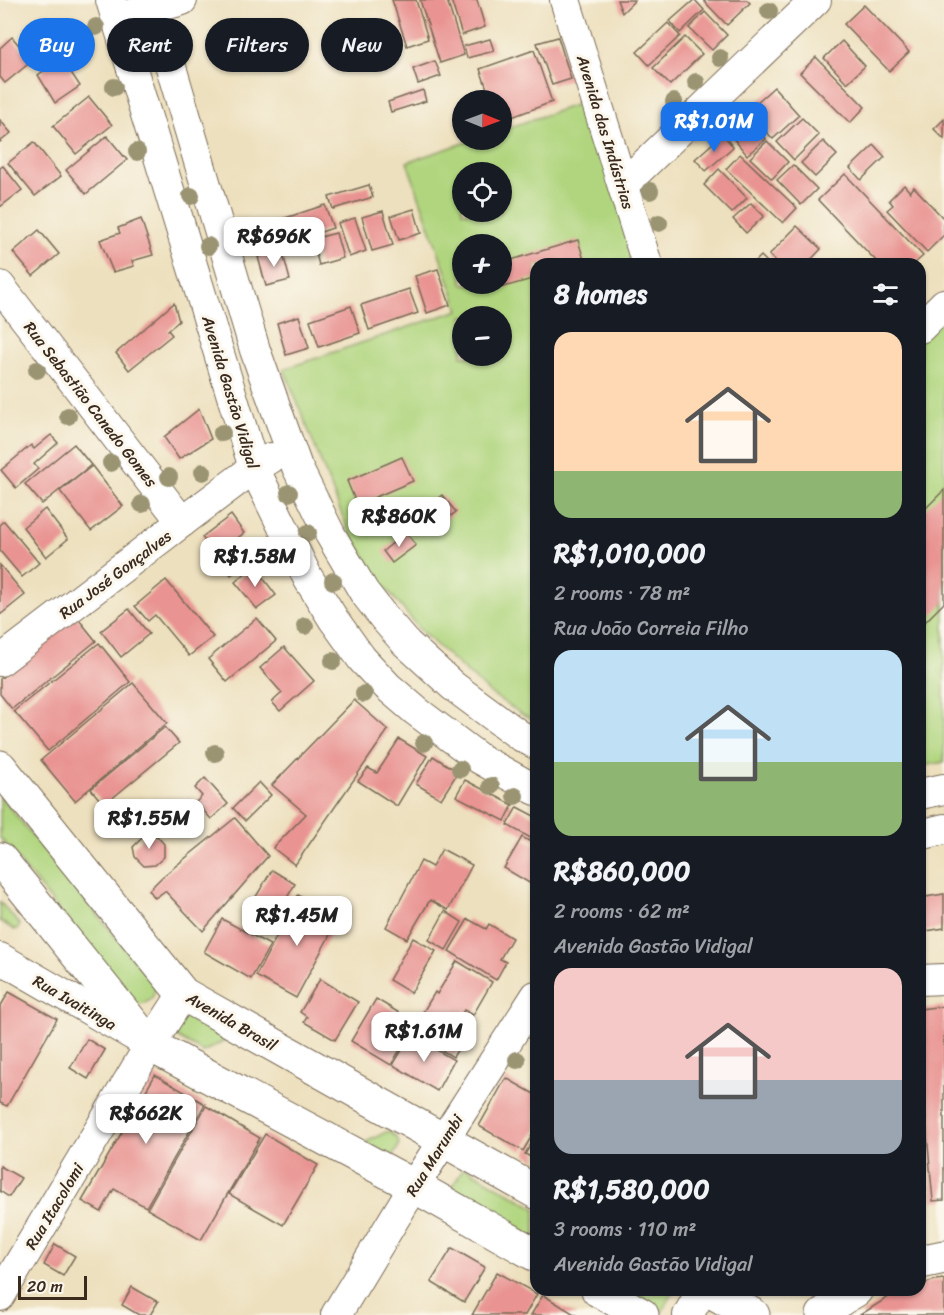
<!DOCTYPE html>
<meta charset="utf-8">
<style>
:root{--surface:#171b24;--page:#242831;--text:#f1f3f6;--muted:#9ea1a6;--accent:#1a73e8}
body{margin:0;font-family:Sriracha,sans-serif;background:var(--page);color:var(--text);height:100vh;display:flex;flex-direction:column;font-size:22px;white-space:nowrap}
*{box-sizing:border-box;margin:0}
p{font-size:20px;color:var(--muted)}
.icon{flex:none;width:33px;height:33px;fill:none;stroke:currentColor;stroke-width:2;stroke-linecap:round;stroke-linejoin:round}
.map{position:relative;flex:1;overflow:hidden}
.sheet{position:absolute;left:530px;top:258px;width:396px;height:1038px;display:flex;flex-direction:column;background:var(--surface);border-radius:18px;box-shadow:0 2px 4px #0004}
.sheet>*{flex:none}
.guide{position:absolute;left:18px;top:18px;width:422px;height:54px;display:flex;gap:12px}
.needle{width:39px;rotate:91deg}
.buttons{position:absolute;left:452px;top:90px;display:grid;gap:12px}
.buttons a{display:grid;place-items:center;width:60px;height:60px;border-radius:50%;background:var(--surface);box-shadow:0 2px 4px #0004;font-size:30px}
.scale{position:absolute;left:18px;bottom:15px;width:69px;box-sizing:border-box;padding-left:6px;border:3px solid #3b2a1e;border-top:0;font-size:16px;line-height:21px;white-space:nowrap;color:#3b2a1e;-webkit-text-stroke:4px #fbf7ec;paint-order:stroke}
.price{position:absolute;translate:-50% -51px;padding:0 14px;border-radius:12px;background:#fff;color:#222;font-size:20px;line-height:39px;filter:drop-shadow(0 2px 3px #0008)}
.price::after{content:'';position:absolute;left:50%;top:36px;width:18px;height:14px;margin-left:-9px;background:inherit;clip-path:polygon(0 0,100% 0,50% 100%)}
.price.on{background:var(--accent);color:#fff}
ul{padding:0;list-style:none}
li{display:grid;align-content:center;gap:12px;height:318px;padding:0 24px}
li span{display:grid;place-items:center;height:186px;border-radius:18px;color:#555}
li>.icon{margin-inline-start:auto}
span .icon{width:108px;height:108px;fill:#fffc;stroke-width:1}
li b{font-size:26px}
h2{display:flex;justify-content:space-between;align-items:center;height:72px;padding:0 24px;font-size:26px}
.tag{padding:0 21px;border-radius:27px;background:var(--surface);box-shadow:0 2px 4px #0004;font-size:21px;line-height:54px}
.tag.on{background:var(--accent);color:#fff}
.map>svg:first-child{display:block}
.green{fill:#b0d57e;stroke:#76804e;stroke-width:1.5;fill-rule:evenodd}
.building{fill:#e99493}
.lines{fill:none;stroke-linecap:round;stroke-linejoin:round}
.minor-casing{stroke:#796a56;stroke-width:32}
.major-casing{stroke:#796a56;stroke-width:35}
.minor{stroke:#fff;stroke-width:30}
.major{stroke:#fff;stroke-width:33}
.tree{fill:#9b9473}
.labels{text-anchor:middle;stroke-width:6;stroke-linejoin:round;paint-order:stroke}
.street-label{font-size:16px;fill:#3b2a1e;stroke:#fbf7ec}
</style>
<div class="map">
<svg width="944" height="1315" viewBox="0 0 944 1315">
<rect width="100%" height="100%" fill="#fbf7ec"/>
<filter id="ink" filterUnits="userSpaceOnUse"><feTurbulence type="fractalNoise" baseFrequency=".0167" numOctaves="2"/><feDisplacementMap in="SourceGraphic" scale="12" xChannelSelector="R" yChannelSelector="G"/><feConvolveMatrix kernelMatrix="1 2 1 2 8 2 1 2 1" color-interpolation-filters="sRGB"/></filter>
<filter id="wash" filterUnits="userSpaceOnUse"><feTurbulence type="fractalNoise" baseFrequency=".008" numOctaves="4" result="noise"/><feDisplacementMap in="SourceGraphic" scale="24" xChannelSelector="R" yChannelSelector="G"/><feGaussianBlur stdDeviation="1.35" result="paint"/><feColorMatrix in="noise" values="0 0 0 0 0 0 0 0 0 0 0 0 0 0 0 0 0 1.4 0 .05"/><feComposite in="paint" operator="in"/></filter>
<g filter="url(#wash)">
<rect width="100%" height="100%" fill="#ede0be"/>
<!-- green -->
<g class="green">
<path d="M590 100 638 264H536L535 721 523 715 490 693 421 631 381 582 348 530 284 369 459 310 407 162 473 140H501V130ZM462 172H501V212H462ZM462 244H501V284H462ZM462 316H501V356H462Z"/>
<path d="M944 315V762L920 766V339Z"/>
<path d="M0 796 155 985C155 999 149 1004 135 1004L0 838Z"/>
<path d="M0 902 20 925 18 928 15 930 0 921Z"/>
<path d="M187 1013 232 1037 203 1052 178 1038 172 1032Z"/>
<path d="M388 1131C401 1138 402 1145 392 1156L364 1143Z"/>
<path d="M464 1167 535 1208V1240L450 1191Z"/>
<path d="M624 1290H674L662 1312Z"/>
</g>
<g id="blocks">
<!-- building -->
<g class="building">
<path d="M392 0H416L428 39 407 46Z"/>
<path d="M420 0H447L464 55 440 63Z"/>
<path d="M451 0H477L485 27 462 35Z"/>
<path d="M617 0H635L622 13Z"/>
<path d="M694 0H695L704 10 680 33 670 21Z"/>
<path d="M703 0H747L750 3 727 25Z"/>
<path d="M864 5 909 52 889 71 844 24Z"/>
<path d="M705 12 727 35 712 50 689 28Z"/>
<path d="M668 23 680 36 649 65 637 52Z"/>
<path d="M12 37 32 61 5 83 0 77V48Z"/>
<path d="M558 37 571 79 552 85 537 43Z"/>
<path d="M685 37 702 54 670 85 653 68Z"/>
<path d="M490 39 494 51 467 58 464 46Z"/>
<path d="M70 41 84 62 70 71 80 86 55 103 38 75 45 70 39 61Z"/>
<path d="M842 41 865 66 847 83 824 58Z"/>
<path d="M534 50 552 102 501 121V100H491L480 69Z"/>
<path d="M816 57 865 107 850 123 800 73Z"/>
<path d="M435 61 441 76 418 84 413 69Z"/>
<path d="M774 87 799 115 773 139 747 111Z"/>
<path d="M423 90 426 101 391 112 388 102Z"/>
<path d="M89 97 112 125 76 154 53 126Z"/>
<path d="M747 116 766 139 747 155 728 132Z"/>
<path d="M802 118 819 135 794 160 777 142Z"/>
<path d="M944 119V139L934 129Z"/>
<path d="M0 120 11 133 0 142Z"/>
<path d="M723 134 733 147 706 171 695 159Z"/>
<path d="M107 136 127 160 86 194 66 170Z"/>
<path d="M767 141 788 162 772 179 750 158Z"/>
<path d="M823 141 837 155 815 177 801 163Z"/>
<path d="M34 142 61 176 35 196 8 163Z"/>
<path d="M874 145 885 157 861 180 850 168Z"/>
<path d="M740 154 797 208 783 223 726 169Z"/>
<path d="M793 165 817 189 801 205 777 180Z"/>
<path d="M3 166 22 190 0 207V168Z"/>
<path d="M719 169 747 198 732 213 704 185Z"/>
<path d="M845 174 923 256 914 264H879L818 200Z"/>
<path d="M369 185 373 197 333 209 329 197Z"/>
<path d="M904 185 910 192 914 187 944 219V235L927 252 887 210 893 205 889 200Z"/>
<path d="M751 203 764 216 746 233 733 219Z"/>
<path d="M325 205 333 228 272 248 264 225Z"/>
<path d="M414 209 421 233 399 240 391 216Z"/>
<path d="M383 211 393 245 372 251 362 217Z"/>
<path d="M355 218 366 251 349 257 338 223Z"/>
<path d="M141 219 153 255 132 261 134 266 113 272 100 240 120 233 118 228Z"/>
<path d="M797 226 821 249 807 264H778L769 255Z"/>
<path d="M39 230 59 254 33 276 13 252Z"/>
<path d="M336 233 343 258 319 265 312 239Z"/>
<path d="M578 240 585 263 536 264V278L489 291 487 284H501V263Z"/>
<path d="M282 250 290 280 266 286 258 257Z"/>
<path d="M761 256 769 264H753Z"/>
<path d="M438 269 450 305 427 313 415 276Z"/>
<path d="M409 289 418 313 369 330 361 305Z"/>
<path d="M174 303 179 321 168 330 172 335 129 370 116 353Z"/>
<path d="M351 306 360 333 319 347 310 320Z"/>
<path d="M299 316 309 348 286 355 277 323Z"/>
<path d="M199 409 211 439 179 459 164 437Z"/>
<path d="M51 435 58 443 34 464 38 469 16 488 1 470 31 445 34 449Z"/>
<path d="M74 444 91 465 42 504 25 484Z"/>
<path d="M402 457 413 481 357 505 347 481Z"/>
<path d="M92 466 123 506 91 531 60 491Z"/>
<path d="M944 490V603L920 627V514Z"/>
<path d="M442 495 456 512 433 529 420 512Z"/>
<path d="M45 509 68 539 46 557 23 527Z"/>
<path d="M231 515 244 533 215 555 202 537Z"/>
<path d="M4 521 39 563 22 577 0 551V524Z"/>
<path d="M406 532 416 545 392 563 383 551Z"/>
<path d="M239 543 252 560 231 575 219 558Z"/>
<path d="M0 565 25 595 0 615Z"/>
<path d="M254 566 276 595 257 609 235 582Z"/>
<path d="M166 580 213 637 189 656 155 615 148 621 135 606Z"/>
<path d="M129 609 149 634 121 657 101 631Z"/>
<path d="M76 616 96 641 12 709 0 694V679Z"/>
<path d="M257 618 276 641 227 682 208 659Z"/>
<path d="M99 643 130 682 48 751 14 711Z"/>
<path d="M284 647 314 681 280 711 272 702 282 693 260 668Z"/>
<path d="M133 683 167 723 75 801 41 760Z"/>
<path d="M354 700 388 730 295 865 273 848 306 814 272 785Z"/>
<path d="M165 727 179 743 104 805 91 789Z"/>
<path d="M399 739 427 756 397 806 358 781 368 768 377 773Z"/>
<path d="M433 756 458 772 441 799 416 784Z"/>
<path d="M205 778 228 804 211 819 196 802 202 796 195 788Z"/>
<path d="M465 780 513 805 505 821 456 796Z"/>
<path d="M259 782 271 795 245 821 233 808Z"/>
<path d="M517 807 536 817V841L507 825Z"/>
<path d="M235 818 268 856 203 931 165 891 155 898 149 890 162 877Z"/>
<path d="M145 835 157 836 164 844V857L155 865 144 866 135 857 133 847Z"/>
<path d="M522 837 536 845V887L504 868Z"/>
<path d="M442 849 472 865 448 910 430 900 407 939 386 927 421 861 432 867Z"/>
<path d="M272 870 295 884 266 934 242 920Z"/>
<path d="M944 894V928L920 932V898Z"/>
<path d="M298 895 339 918 296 998 256 976Z"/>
<path d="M445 911 462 922 446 950 429 940Z"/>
<path d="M222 919 270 945 251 979 204 952Z"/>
<path d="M468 919 486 929 489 924 512 938 500 959 506 962 496 980 449 951Z"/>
<path d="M413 938 436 951 411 993 389 980Z"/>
<path d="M457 961 492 982 473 1015 464 1010 452 1030 423 1012 435 992 437 994Z"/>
<path d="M320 979 358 1002 335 1040 304 1022 307 1017 300 1012Z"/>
<path d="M9 992 57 1019 7 1106 0 1103V1007Z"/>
<path d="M376 999 416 1023 391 1065 351 1041Z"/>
<path d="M944 1006V1200L933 1201 920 1057V1009Z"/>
<path d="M423 1016 463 1041 453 1057 413 1033Z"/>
<path d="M411 1035 454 1060 437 1091 393 1065Z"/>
<path d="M87 1039 105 1050 88 1079 70 1068Z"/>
<path d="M155 1075 205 1104 146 1207 114 1189 101 1212 82 1201Z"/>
<path d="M506 1078 536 1095V1129L523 1151 479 1126Z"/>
<path d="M206 1106 260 1138 201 1240 147 1209Z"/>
<path d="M265 1134 318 1165 283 1225 229 1194Z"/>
<path d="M536 1136V1160L525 1154Z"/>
<path d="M0 1166 21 1178 9 1197 0 1191Z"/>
<path d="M55 1244 75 1256 63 1276 44 1265Z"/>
<path d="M452 1248 485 1267 464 1302 431 1282Z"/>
<path d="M497 1272 537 1294 525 1315H472Z"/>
<path d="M944 1279V1315H860L890 1296 906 1290H920V1285L935 1280Z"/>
<path d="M132 1287 158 1302 150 1315H139L122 1305Z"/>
<path d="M543 1295 576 1315H531Z"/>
</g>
</g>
</g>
<g filter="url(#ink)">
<use href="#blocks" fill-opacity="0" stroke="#796a56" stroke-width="1.5"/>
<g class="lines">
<!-- minor casing -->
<g class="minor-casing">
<g id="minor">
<path d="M111 0 254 468 308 578 334 620 362 659 388 687 416 711 480 759 536 790"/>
<path d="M151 0 255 350 297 467 330 534 364 592 385 619 406 643 453 686 519 735 536 744"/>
<path d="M565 0 647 264"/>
<path d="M133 14 182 0"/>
<path d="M623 185 816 0"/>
<path d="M0 286 182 522"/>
<path d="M920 328 944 304"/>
<path d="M0 661 182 522 254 468 271 458"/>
<path d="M920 794 944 789"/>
<path d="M920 835 944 829"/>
<path d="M0 958 145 1042"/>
<path d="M920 980 944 979"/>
<path d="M0 1296 150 1045 183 994"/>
<path d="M336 1315 414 1186 536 996"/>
<path d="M688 1315 702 1290"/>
</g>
</g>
<!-- major casing -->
<g class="major-casing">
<g id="major">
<path d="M0 767 183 994 536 1192"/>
<path d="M0 859 150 1045 414 1186 536 1255"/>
<path d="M920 1262 944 1257"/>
<path d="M598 1290 642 1315"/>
<path d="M709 1290 753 1315"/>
<path d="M823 1315 841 1299 856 1290"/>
</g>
</g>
<!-- minor -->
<use href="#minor" class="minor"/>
<!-- major -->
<use href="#major" class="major"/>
</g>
<!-- trees -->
<g class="tree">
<circle cx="769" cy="11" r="9"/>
<circle cx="96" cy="27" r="9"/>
<circle cx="720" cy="58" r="9"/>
<circle cx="696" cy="82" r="9"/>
<circle cx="114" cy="87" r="9"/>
<circle cx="674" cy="102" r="9"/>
<circle cx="137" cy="152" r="9"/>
<circle cx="650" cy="191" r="9"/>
<circle cx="191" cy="196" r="9"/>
<circle cx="659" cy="223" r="9"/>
<circle cx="208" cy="246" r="9"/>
<circle cx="37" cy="370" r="9"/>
<circle cx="68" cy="416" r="9"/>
<circle cx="222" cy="433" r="9"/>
<circle cx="111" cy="463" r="9"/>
<circle cx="203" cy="472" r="9"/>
<circle cx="169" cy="477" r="9"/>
<circle cx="289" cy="493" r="9"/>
<circle cx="142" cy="504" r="9"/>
<circle cx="308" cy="533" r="9"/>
<circle cx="333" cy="581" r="9"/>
<circle cx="305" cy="626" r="9"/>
<circle cx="333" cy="661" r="9"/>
<circle cx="364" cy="694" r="9"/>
<circle cx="424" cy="743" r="9"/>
<circle cx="215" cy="753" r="9"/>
<circle cx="460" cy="769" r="9"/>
<circle cx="491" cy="786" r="9"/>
<circle cx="515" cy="796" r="9"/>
<circle cx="517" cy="1060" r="9"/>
</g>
</g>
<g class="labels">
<!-- street labels -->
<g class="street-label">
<text transform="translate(606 132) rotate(73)" y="6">Avenida das Indústrias</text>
<text transform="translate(231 392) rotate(73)" y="6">Avenida Gastão Vidigal</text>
<text transform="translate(91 404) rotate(52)" y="6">Rua Sebastião Canedo Gomes</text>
<text transform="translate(115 574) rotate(-37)" y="6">Rua José Gonçalves</text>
<text transform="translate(75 1002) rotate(30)" y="6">Rua Ivaitinga</text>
<text transform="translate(232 1021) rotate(30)" y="6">Avenida Brasil</text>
<text transform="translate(434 1155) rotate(-58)" y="6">Rua Marumbi</text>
<text transform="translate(54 1206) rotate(-59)" y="6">Rua Itacolomi</text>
</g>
</g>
</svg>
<div class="buttons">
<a><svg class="needle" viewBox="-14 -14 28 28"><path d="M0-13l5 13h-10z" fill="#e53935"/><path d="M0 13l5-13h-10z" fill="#9ea1a6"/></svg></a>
<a><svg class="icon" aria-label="locate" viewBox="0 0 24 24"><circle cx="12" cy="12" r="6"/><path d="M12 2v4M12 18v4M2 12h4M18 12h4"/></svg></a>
<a>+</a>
<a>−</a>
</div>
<div class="scale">20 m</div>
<b class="price on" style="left:714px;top:153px">R$1.01M</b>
<b class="price" style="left:274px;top:268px">R$696K</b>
<b class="price" style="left:399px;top:548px">R$860K</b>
<b class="price" style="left:255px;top:588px">R$1.58M</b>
<b class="price" style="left:149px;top:850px">R$1.55M</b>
<b class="price" style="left:297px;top:947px">R$1.45M</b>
<b class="price" style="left:424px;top:1063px">R$1.61M</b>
<b class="price" style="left:146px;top:1145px">R$662K</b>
<div class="guide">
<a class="tag on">Buy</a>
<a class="tag">Rent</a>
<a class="tag">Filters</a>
<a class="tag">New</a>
</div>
<section class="sheet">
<h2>8 homes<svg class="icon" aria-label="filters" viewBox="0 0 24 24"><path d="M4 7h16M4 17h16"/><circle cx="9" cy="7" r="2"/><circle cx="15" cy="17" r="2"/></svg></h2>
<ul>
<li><span style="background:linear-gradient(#ffd9b3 75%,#8fb573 0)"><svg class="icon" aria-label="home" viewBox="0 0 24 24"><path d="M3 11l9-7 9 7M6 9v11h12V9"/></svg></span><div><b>R$1,010,000</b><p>2 rooms · 78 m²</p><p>Rua João Correia Filho</p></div></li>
<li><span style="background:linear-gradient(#bfe0f5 60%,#8fb573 0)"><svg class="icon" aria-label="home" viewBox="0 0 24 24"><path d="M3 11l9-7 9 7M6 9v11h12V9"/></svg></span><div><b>R$860,000</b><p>2 rooms · 62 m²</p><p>Avenida Gastão Vidigal</p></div></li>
<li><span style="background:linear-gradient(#f6c9c9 60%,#9aa5b1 0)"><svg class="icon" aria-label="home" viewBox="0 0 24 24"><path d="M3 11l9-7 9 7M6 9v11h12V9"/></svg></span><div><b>R$1,580,000</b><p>3 rooms · 110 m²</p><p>Avenida Gastão Vidigal</p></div></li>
</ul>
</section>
</div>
